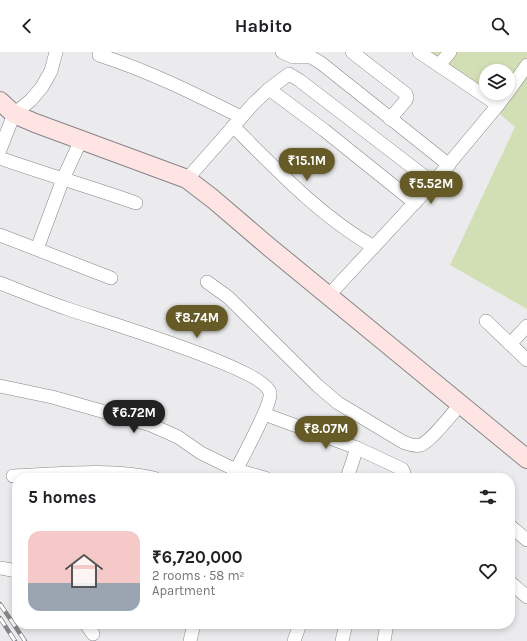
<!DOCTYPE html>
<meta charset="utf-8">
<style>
:root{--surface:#fff;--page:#f6f6f6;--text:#202124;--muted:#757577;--line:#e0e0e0;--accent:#665b27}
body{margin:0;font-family:Karla,sans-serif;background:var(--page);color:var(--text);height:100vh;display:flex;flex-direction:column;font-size:15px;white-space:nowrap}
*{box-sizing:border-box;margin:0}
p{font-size:13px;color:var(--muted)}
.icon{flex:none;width:22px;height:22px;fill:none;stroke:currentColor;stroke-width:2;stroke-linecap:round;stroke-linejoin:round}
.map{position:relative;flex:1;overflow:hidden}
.panel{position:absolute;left:12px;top:421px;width:503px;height:156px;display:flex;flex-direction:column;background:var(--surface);border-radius:16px;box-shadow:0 2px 6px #0003}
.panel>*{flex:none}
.controls{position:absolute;left:479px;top:12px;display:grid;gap:8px}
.controls a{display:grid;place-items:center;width:36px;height:36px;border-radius:50%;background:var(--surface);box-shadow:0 2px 6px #0003;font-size:20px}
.price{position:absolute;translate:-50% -34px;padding:0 9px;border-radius:14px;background:var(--accent);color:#fff;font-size:13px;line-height:26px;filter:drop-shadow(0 1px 2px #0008)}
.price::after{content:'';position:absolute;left:50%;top:24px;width:12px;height:9px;margin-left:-6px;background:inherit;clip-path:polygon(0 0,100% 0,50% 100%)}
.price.current{background:#222;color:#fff}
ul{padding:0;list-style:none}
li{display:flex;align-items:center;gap:12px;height:100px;padding:0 16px}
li+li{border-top:1px solid var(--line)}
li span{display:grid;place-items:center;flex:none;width:112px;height:80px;border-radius:12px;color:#555}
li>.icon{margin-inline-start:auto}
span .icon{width:48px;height:48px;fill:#fffc;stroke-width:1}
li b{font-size:17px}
h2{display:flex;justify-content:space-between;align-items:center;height:48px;padding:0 16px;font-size:17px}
header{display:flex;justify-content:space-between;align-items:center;height:52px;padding:0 16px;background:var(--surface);font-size:18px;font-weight:700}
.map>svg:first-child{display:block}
.green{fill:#d2dfb5;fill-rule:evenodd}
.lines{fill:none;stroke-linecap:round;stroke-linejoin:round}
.street-casing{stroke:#878689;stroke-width:14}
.secondary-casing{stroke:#878689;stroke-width:20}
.street{stroke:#fff;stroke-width:13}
.secondary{stroke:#fee4e3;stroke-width:18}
.rail-casing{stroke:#858486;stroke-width:4.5}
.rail{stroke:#fff;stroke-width:3;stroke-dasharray:9;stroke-linecap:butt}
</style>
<header><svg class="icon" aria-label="back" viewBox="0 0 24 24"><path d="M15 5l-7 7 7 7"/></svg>Habito<svg class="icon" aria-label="search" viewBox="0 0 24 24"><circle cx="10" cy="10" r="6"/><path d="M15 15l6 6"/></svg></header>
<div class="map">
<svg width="527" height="589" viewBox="0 0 527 589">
<rect width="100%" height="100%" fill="#ebeaed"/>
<!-- green -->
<path class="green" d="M428 0H527V257L450 213 515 75ZM486 19H508V41H486Z"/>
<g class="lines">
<!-- street casing -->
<g class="street-casing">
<g id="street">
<path d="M282 0 293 5H311L321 11 449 113"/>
<path d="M352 0 406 42 407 45 406 48 390 67"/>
<path d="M419 0 498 53"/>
<path d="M99 3C149 19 195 42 241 65"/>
<path d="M439 13 450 0"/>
<path d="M269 37 324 78 415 151"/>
<path d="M508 40 527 13"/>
<path d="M233 74C277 118 320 164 374 195"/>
<path d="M0 98 14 62 31 48 42 35 51 19 56 0"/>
<path d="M0 106C45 122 91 135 136 151"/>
<path d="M187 127 253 52 269 37 289 22 299 28 433 131"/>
<path d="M0 183 111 226"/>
<path d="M37 197 63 127 81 88"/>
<path d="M207 230 228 245 318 334 338 351 403 390C409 392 414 395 421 393 432 388 453 361 461 351"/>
<path d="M0 231C23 240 45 249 68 257 96 267 266 317 270 341 272 352 239 412 232 426"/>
<path d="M329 243 433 131 498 53 507 41"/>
<path d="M486 269 527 308"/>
<path d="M510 292 527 274"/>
<path d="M0 334 52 345 151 373 178 385 201 401 236 418 265 426"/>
<path d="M264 362 357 396 402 417 404 421 403 426"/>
<path d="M13 424C60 422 108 416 154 426"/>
<path d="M347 426 357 396"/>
<path d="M510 474 527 488"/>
<path d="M0 516 17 519"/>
<path d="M510 530 527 545"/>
<path d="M86 572 93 582"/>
<path d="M190 589 194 572"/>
<path d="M294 589 300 572"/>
<path d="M342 589 346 572"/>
<path d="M384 589 387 572"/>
</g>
</g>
<!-- secondary casing -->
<g class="secondary-casing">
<path id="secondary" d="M0 49 14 62 35 71 187 127 213 147 268 194 527 407"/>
</g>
<!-- street -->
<use href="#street" class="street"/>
<!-- secondary -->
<use href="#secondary" class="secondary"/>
<!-- rail casing -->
<g class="rail-casing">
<g id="rail">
<path d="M0 552 25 589"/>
<path d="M0 566 15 589"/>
</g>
</g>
<!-- rail -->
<use href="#rail" class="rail"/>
</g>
</svg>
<div class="controls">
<a><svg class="icon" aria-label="layers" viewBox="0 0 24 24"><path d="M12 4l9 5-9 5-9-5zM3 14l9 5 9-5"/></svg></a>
</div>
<b class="price" style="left:307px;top:130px">₹15.1M</b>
<b class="price" style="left:431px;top:153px">₹5.52M</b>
<b class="price" style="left:197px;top:287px">₹8.74M</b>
<b class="price current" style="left:134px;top:382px">₹6.72M</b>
<b class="price" style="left:326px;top:398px">₹8.07M</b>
<section class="panel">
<h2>5 homes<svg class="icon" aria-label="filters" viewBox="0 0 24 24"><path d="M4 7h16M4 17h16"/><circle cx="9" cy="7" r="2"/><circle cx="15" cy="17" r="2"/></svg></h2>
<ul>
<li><span style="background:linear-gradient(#f6c9c9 65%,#9aa5b1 0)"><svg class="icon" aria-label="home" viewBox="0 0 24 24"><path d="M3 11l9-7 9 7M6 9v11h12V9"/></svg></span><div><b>₹6,720,000</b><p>2 rooms · 58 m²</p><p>Apartment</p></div><svg class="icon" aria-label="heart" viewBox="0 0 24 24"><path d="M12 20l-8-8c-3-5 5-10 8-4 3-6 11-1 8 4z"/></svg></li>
</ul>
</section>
</div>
